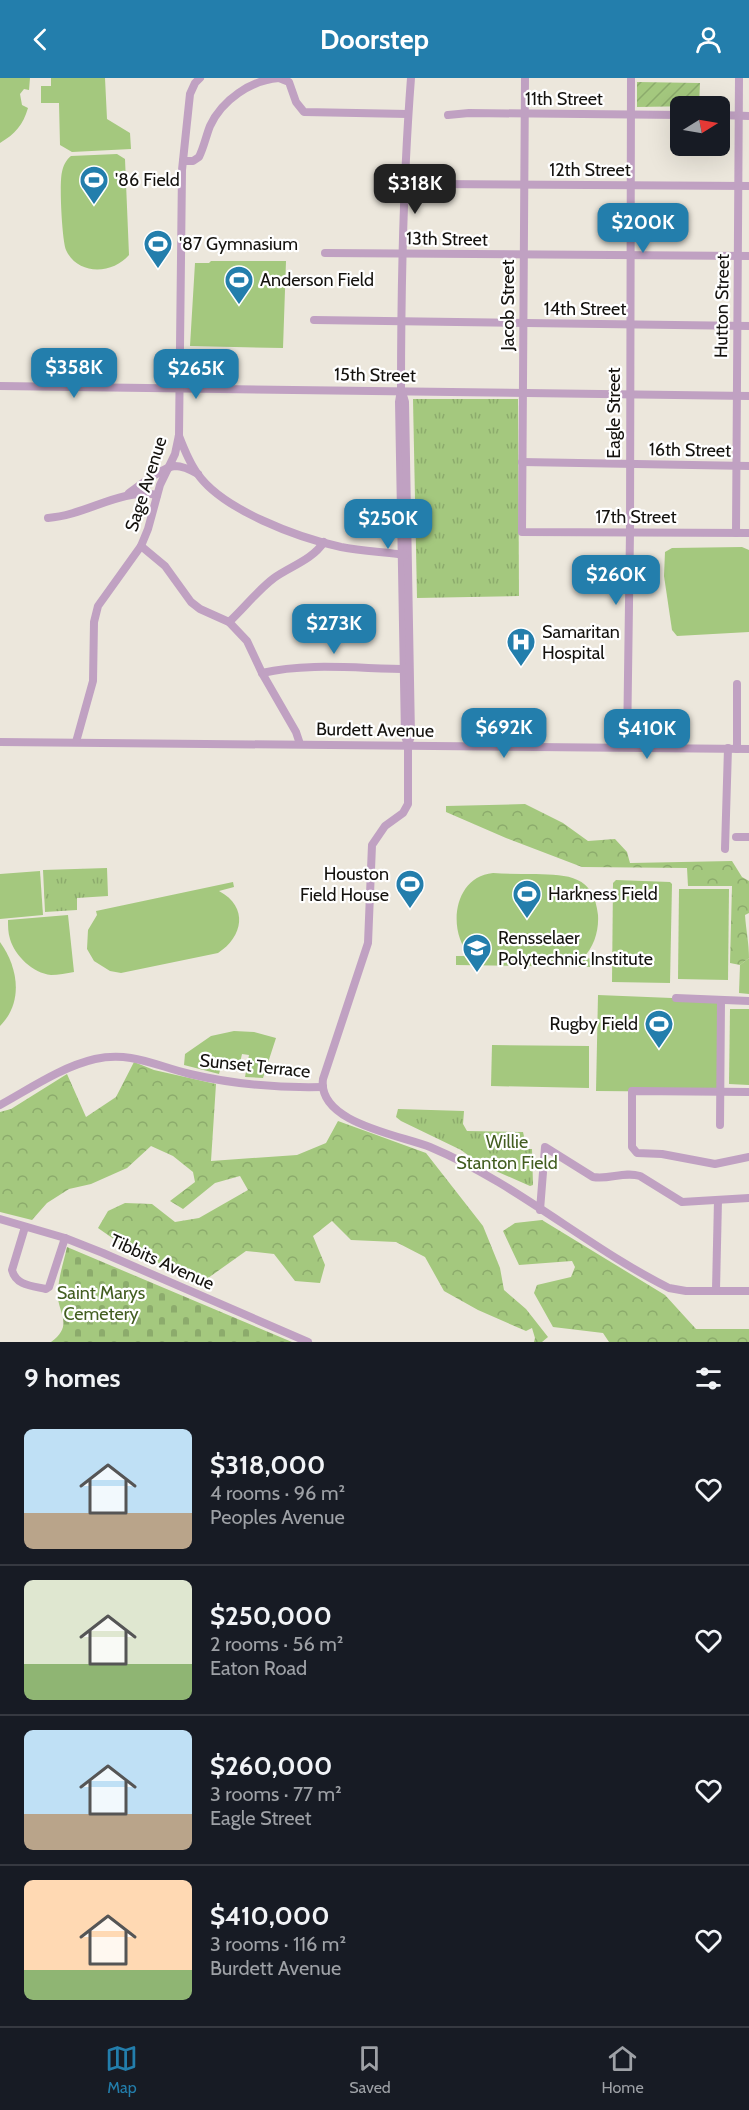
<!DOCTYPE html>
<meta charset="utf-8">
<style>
:root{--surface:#171b24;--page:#20242c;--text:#f1f3f6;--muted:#9ea1a6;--line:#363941;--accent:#237eac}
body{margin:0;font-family:Cabin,sans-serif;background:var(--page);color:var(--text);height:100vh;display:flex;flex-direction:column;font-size:22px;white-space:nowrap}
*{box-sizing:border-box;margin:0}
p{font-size:20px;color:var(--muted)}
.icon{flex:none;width:33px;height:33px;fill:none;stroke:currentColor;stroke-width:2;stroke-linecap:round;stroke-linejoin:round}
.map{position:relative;height:1264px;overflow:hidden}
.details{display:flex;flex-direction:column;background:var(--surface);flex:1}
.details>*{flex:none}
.needle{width:39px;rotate:79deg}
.fabs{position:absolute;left:670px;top:18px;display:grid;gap:12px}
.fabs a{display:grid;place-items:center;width:60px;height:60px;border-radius:9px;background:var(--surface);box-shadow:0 6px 24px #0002;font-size:30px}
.price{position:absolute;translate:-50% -51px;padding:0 14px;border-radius:12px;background:var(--accent);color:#fff;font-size:20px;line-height:39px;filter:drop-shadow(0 2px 3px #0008)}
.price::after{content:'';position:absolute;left:50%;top:36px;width:18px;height:14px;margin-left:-9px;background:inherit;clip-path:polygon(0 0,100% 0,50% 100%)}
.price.selected{background:#222;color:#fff}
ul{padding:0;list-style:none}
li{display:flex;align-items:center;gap:18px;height:150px;padding:0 24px}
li+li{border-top:2px solid var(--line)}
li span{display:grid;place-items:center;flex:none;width:168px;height:120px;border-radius:9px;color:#555}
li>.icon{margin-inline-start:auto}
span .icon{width:72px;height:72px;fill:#fffc;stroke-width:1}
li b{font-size:26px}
h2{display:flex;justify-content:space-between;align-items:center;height:72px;padding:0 24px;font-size:26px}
header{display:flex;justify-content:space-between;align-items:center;height:78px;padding:0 24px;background:var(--accent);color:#fff;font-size:27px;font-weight:800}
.tabs{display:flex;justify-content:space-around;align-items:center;height:84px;border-top:2px solid var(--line);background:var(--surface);font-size:16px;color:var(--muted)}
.tabs a{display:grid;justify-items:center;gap:3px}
.tabs .selected{color:var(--accent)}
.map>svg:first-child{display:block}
.grass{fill:#a4c87e}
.forest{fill:url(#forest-crowns)}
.cemetery{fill:url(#cemetery-stones)}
.park{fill:url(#park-tufts)}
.garden{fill:url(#garden-furrows)}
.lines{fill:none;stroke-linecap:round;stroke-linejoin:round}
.minor{stroke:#c0a1c2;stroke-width:8}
.labels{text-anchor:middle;stroke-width:4.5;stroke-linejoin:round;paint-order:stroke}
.street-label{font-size:18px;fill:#14120e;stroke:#fff}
.poi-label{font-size:18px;fill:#14120e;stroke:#fff;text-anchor:start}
.park-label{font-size:18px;fill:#435e21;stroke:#fff}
</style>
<header><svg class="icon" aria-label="back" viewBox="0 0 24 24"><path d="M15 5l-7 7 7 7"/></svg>Doorstep<svg class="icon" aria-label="person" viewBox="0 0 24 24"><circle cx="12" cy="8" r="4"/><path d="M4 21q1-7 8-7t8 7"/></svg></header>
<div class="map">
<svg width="749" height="1264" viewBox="0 0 749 1264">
<defs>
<pattern id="forest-crowns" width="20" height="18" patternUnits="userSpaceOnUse" patternTransform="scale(1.5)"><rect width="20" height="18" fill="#a4c87e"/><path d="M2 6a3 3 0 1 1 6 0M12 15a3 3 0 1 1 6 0" fill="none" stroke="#8cab6c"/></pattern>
<pattern id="cemetery-stones" width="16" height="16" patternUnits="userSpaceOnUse" patternTransform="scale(1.5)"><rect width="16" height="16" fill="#a4c87e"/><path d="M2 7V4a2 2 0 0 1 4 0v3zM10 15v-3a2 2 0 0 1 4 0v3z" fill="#8cab6c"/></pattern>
<pattern id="park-tufts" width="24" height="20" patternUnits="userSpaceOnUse" patternTransform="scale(1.5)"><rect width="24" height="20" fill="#a4c87e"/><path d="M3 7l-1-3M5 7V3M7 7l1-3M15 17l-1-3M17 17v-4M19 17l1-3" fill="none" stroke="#8cab6c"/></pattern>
<pattern id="garden-furrows" width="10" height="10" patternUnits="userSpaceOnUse" patternTransform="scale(1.5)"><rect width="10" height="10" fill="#a4c87e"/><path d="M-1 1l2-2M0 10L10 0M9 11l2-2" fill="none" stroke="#8cab6c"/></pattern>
</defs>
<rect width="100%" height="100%" fill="#ece7dc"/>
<!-- grass -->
<g class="grass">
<path d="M0 0H30L29 12 24 11 20 16 22 27 28 30C23 47 15 56 0 65Z"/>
<path d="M51 0H105L107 41 130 55 131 71 72 74 60 67 59 25H41V8H51Z"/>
<path d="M117 76 125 81 129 177C113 196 78 198 66 172 62 162 59 105 62 94 63 88 66 82 71 78Z"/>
<path d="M211 183H286L283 270 190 268 195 185H209Z"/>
<path d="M742 469 749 472V554L677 558 672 552 664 498 665 474 672 470Z"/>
<path d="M40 793 43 837 0 841V796Z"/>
<path d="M493 795C507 796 521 796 536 796 568 797 594 797 598 837 599 853 594 869 583 880L598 881V889L456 887V878H470C447 853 453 799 493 795Z"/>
<path d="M616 802 670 804 672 806 670 905 612 904 613 805Z"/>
<path d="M233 804 234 809 219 813C249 829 243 859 218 875L121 895 110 893 94 883 87 871 88 852 97 837 96 833Z"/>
<path d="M679 811H729L728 902 678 901Z"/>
<path d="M68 837 74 894C67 895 58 897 51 897 33 895 15 878 10 861 8 855 8 848 8 842Z"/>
<path d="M0 864C18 889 24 924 0 948Z"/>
<path d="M749 880V916L739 915 740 887Z"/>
<path d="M598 917 721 922 720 1014 596 1013Z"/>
<path d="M730 931H749V1007L729 1006Z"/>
<path d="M234 953 254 954 276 960 263 1000 245 999 249 977 242 976 239 989 234 988 235 983 223 981 219 996 184 987 185 976 211 958Z"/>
<path d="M492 967 589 968V1010L491 1008Z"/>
</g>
<!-- forest -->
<g class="forest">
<path d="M525 726 563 745 588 763 615 761 627 774 630 785 732 783 742 799 749 803V835L745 837C746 852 749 865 749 880L740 887 730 885 732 808H688L687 790 582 789 506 760 446 734V728Z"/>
<path d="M134 984 154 992 216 1006 211 1083 297 1077 326 1065 338 1043 426 1075 483 1148 500 1190 504 1212 526 1231 548 1259 542 1264H534L535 1260 532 1250 526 1253 478 1232 444 1213 425 1179 396 1164 351 1162 332 1143 313 1158 325 1187 320 1205 295 1203 274 1176 246 1173 201 1205 125 1169 98 1150 108 1133 125 1125 152 1126 175 1144 199 1140 248 1112 240 1098 215 1105 183 1131 170 1123 195 1104 193 1094 173 1078 151 1068 127 1090 91 1106 69 1111 47 1125 32 1142 0 1134V1034L11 1031 67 996 86 1039 116 1019Z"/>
<path d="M542 1142 665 1217 696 1251H749V1264H609L603 1255 553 1249 534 1215 537 1207 571 1199 575 1189 572 1183 519 1187 503 1153 515 1145Z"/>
</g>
<!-- cemetery -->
<path class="cemetery" d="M67 1169 292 1264H51C76 1246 55 1233 58 1212 59 1197 64 1183 67 1169Z"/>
<!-- park -->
<g class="park">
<path d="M413 321H518L519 518 417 520Z"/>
<path d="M107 790 108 818 77 820V832L45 834 43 792Z"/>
<path d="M398 1031 464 1033 463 1046 467 1053 523 1054 527 1071H532L533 1107 530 1108 480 1086 461 1072 401 1043 396 1039Z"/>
</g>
<!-- garden -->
<path class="garden" d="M637 4 700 5 699 28 637 29Z"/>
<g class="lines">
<!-- minor -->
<g class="minor">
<path d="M279 0 289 4 296 24 304 34 408 36"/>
<path d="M411 0C403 104 401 208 401 312L399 324 405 658 408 667V726L403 735 385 748 372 767 368 865 323 1001C317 1045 400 1057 430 1069 516 1105 587 1169 669 1210L686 1213H749"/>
<path d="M525 0 522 454 749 455"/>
<path d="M448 37 469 35 681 37"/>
<path d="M720 37 749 38"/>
<path d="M183 83H193L199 79C204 69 206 58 210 48 222 22 251 2 279 0"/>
<path d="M431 106 749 108"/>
<path d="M325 175 749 178"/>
<path d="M314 242 749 248"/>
<path d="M0 308 749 318"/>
<path d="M402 314 405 324 411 658 408 667"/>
<path d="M179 358C184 371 189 384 197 395 222 432 299 460 341 469 362 473 384 474 405 477"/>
<path d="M522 384 749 388"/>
<path d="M129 415C139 408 163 389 175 388 183 388 191 392 198 396"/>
<path d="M48 440C87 437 120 410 157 417"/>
<path d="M736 455 739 0"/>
<path d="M141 468 165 488 191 524 200 531 229 544 247 563 262 595 296 654 300 666"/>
<path d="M229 544C244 530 258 512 274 500 291 488 312 482 324 464"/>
<path d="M262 595C309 584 361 591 409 591"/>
<path d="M0 664 749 671"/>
<path d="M76 664 93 603 94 544 98 528 141 468 148 451 160 407 175 376 179 357 182 92 190 16 195 5 200 0"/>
<path d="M627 669 630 454 631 0"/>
<path d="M737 671V606"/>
<path d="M736 759H749"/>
<path d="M725 771 728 670"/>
<path d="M676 920 749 923"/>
<path d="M749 1014 632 1013V1069L637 1075 662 1076 715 1086 749 1079"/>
<path d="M0 1027C31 1010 61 989 95 981 131 973 156 988 190 996 232 1006 279 1010 323 1009"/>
<path d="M720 1047 721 922"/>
<path d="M540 1132 545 1069 593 1099C609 1102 624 1093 640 1098L682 1124 749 1120"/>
<path d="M0 1141 65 1160 103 1175 308 1264"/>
<path d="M25 1149 12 1192C16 1208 33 1208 46 1211L49 1209 65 1160"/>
<path d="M716 1212 718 1122"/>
</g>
</g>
<!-- icons -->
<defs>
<g id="stadium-pin" transform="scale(1.5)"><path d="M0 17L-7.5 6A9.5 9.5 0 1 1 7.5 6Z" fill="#237eac" stroke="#fff"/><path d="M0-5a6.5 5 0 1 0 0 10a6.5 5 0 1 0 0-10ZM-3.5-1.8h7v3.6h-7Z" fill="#fff"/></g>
<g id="hospital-pin" transform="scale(1.5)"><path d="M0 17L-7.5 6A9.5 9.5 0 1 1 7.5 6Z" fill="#237eac" stroke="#fff"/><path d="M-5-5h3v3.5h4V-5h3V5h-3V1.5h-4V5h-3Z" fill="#fff"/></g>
<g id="university-pin" transform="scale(1.5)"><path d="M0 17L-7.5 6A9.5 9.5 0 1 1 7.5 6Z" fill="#237eac" stroke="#fff"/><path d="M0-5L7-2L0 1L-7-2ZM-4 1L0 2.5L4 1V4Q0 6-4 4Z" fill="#fff"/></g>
</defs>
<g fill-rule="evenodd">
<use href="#stadium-pin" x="94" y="102"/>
<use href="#stadium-pin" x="158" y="166"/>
<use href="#stadium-pin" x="239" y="202"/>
<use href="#hospital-pin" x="521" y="564"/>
<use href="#stadium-pin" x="410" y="806"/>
<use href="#stadium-pin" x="527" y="816"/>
<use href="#university-pin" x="477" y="870"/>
<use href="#stadium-pin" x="659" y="946"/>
</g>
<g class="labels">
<!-- street labels -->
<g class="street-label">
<text x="564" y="27">11th Street</text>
<text x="590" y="98">12th Street</text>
<text transform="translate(447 161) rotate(1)" y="6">13th Street</text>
<text transform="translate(508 227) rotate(-90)" y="6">Jacob Street</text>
<text transform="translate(722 228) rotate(-89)" y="6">Hutton Street</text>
<text x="585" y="237">14th Street</text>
<text transform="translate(375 297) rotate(1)" y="6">15th Street</text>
<text transform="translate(614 335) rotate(-90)" y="6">Eagle Street</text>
<text transform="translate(690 372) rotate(1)" y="6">16th Street</text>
<text transform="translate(146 406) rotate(-72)" y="6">Sage Avenue</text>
<text x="636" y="445">17th Street</text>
<text transform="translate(375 652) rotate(1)" y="6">Burdett Avenue</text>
<text transform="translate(255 988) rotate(6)" y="6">Sunset Terrace</text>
<text transform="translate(162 1184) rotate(24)" y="6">Tibbits Avenue</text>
</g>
<!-- poi labels -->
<g class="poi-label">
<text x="115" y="108">'86 Field</text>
<text x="179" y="172">'87 Gymnasium</text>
<text x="260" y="208">Anderson Field</text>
<text x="542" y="560">Samaritan<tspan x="542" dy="21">Hospital</tspan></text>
<text x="389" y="802" text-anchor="end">Houston<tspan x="389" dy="21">Field House</tspan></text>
<text x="548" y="822">Harkness Field</text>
<text x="498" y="866">Rensselaer<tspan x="498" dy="21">Polytechnic Institute</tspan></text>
<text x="638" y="952" text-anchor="end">Rugby Field</text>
</g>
<!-- park labels -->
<g class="park-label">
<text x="507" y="1070">Willie<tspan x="507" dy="21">Stanton Field</tspan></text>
<text x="101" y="1221">Saint Marys<tspan x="101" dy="21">Cemetery</tspan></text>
</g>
</g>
</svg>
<div class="fabs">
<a><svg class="needle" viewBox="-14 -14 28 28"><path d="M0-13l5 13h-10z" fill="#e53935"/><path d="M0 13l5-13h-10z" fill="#9ea1a6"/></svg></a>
</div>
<b class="price selected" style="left:415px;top:137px">$318K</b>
<b class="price" style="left:643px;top:176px">$200K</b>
<b class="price" style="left:74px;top:321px">$358K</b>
<b class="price" style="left:196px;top:322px">$265K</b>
<b class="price" style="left:388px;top:472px">$250K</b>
<b class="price" style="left:616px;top:528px">$260K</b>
<b class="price" style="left:334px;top:577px">$273K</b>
<b class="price" style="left:504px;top:681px">$692K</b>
<b class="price" style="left:647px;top:682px">$410K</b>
</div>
<section class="details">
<h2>9 homes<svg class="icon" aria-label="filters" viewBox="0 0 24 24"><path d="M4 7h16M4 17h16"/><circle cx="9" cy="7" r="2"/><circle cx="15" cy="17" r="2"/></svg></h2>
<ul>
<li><span style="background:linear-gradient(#bfe0f5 70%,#b9a48a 0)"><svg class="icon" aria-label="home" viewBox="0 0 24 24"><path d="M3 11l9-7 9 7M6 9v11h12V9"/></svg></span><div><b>$318,000</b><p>4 rooms · 96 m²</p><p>Peoples Avenue</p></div><svg class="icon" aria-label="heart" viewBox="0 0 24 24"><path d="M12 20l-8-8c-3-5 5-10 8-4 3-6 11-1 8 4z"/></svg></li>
<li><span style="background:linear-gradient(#dfe7d0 70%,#8fb573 0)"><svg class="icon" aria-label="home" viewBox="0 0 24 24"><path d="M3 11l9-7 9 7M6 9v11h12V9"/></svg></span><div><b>$250,000</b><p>2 rooms · 56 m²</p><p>Eaton Road</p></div><svg class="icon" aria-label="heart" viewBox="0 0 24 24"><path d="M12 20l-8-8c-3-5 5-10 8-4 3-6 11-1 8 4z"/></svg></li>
<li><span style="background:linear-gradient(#bfe0f5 70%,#b9a48a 0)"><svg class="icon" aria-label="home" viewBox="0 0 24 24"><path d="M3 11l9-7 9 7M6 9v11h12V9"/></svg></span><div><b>$260,000</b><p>3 rooms · 77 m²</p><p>Eagle Street</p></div><svg class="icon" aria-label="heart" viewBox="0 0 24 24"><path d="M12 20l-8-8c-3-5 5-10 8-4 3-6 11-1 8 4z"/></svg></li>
<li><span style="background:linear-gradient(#ffd9b3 75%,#8fb573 0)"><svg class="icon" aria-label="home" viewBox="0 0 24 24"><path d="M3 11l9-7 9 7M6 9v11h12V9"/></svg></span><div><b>$410,000</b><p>3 rooms · 116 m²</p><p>Burdett Avenue</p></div><svg class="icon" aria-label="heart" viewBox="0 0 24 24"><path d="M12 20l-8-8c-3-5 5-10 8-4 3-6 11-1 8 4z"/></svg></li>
</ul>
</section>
<nav class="tabs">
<a class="selected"><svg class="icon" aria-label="map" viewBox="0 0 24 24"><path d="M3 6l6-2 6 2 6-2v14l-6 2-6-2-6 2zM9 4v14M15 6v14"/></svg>Map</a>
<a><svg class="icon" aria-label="saved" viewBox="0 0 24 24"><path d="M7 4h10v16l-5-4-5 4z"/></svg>Saved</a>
<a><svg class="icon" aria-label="home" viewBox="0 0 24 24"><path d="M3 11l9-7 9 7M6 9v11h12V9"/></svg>Home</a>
</nav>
